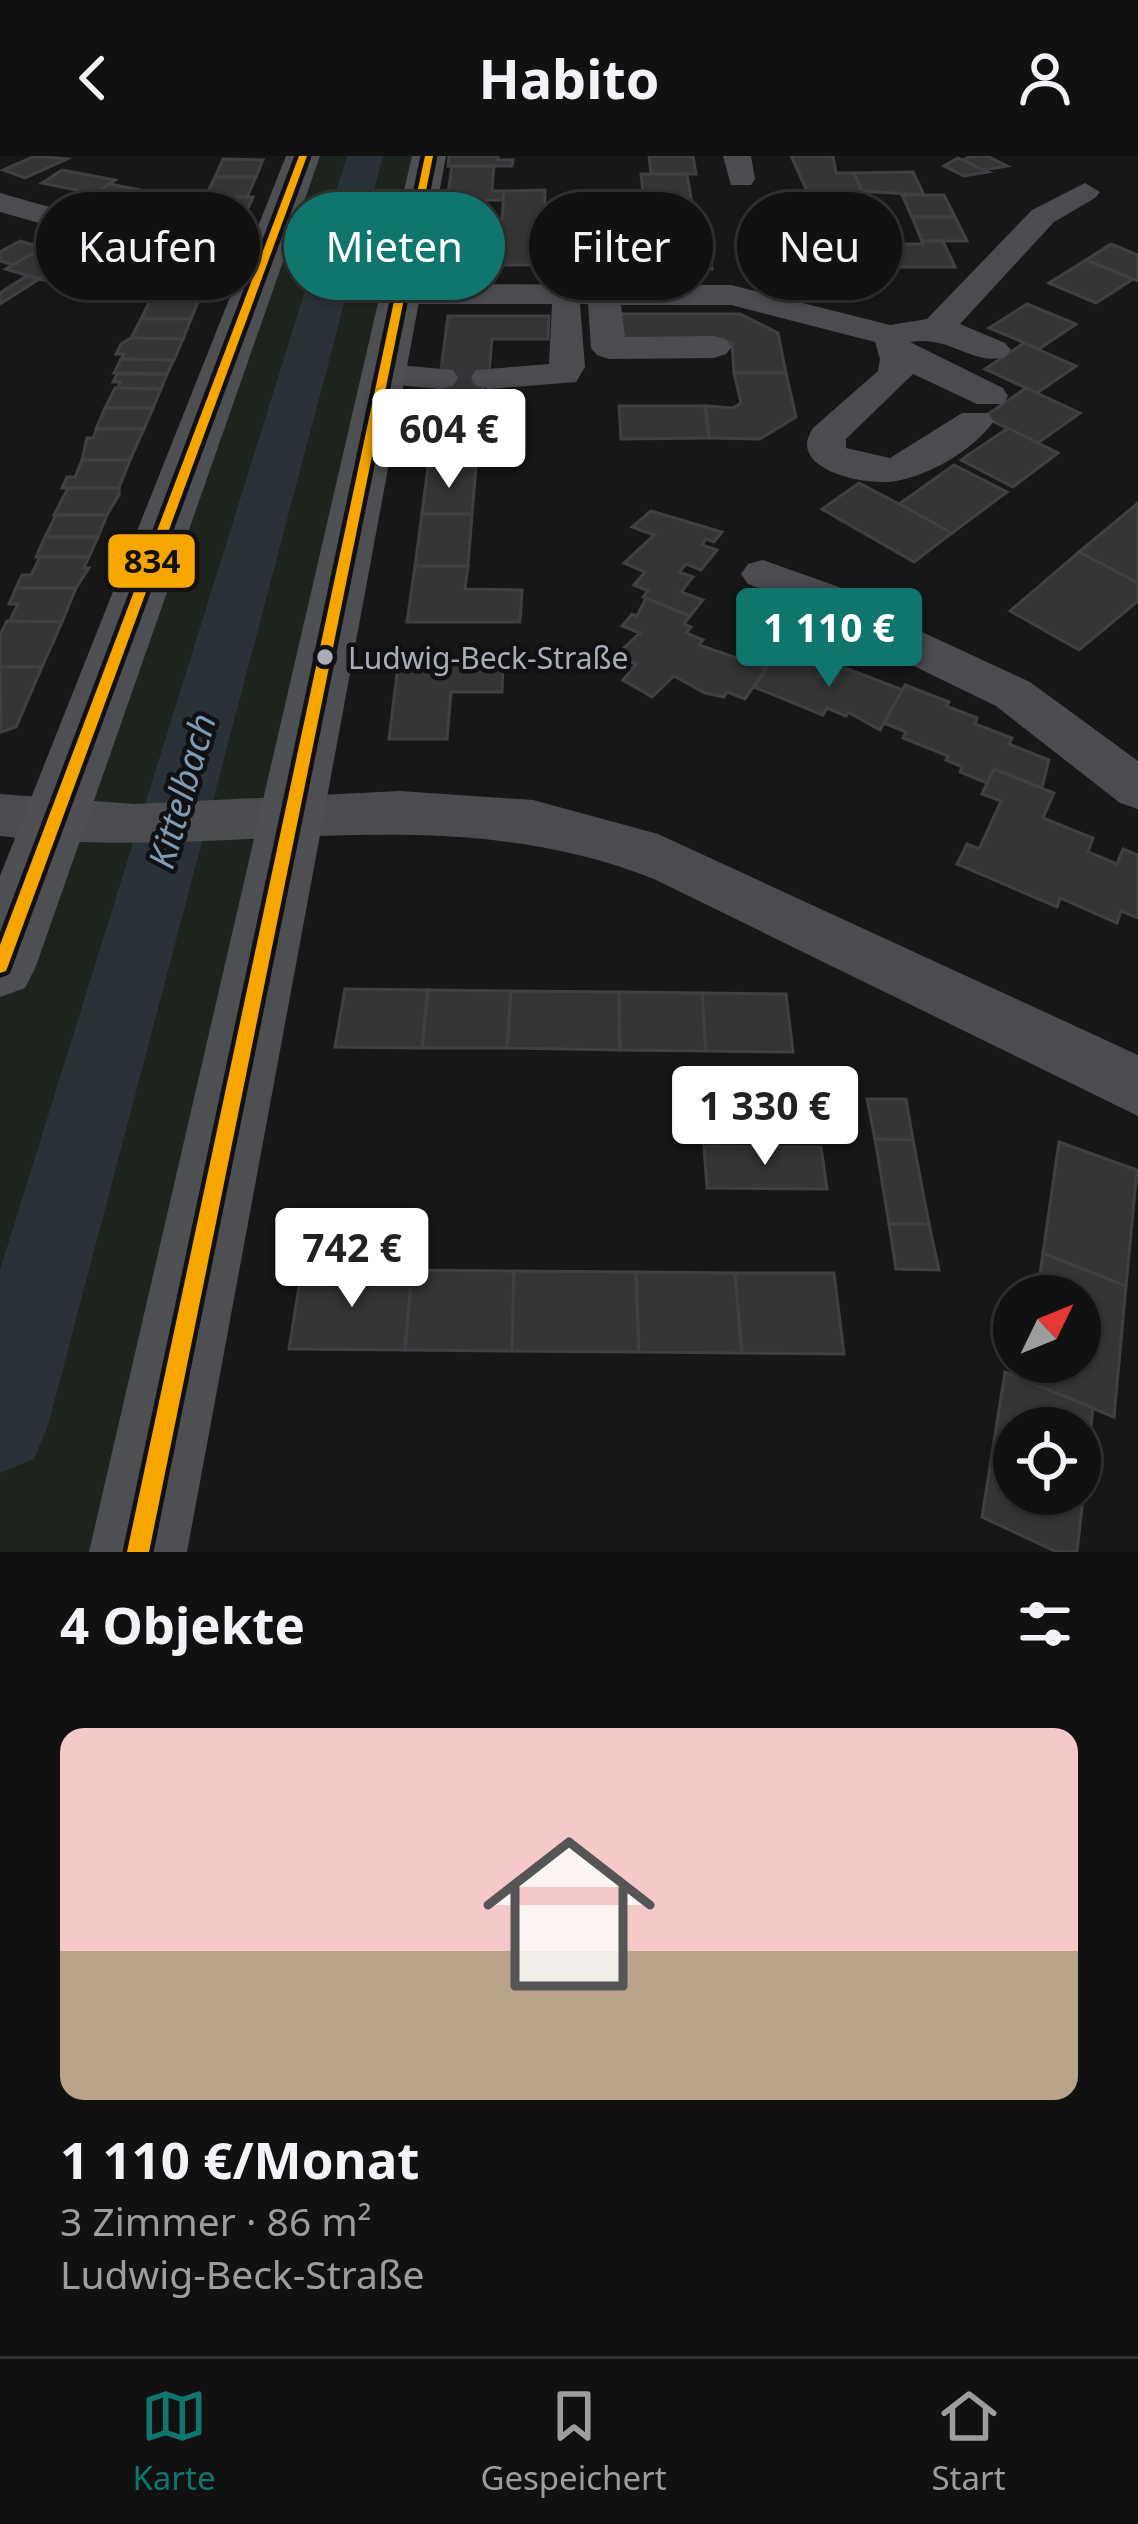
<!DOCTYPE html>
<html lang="de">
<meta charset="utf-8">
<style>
:root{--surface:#111;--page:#1e1f1f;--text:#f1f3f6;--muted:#9c9d9f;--line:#303131;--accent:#0f766e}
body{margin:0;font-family:"Noto Sans",sans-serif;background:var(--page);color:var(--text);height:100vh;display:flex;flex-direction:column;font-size:45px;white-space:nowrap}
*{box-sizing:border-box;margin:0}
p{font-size:39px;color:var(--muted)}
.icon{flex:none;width:66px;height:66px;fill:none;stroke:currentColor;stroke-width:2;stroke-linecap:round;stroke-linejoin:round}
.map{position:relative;height:1396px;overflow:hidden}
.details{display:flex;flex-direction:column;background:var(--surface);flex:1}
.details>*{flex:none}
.top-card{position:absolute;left:36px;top:36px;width:1068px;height:108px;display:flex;gap:24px}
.needle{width:78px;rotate:47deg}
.fabs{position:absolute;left:993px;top:1119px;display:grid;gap:24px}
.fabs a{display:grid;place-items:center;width:108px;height:108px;border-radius:50%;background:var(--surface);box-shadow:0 3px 9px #0004,0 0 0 3px var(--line);font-size:60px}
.price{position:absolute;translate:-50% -102px;padding:0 27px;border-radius:12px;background:#fff;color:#222;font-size:39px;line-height:78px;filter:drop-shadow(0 3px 6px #0008)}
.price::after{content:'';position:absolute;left:50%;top:72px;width:36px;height:27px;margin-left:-18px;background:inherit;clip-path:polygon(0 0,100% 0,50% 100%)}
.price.active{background:var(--accent);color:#fff}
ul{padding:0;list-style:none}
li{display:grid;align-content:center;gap:24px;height:636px;padding:0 60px}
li+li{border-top:3px solid var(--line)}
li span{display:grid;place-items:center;height:372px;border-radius:24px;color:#555}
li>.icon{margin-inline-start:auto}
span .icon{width:216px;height:216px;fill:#fffc;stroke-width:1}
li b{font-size:51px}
h2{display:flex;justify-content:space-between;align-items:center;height:144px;padding:0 60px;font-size:51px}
.tag{padding:0 42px;border-radius:54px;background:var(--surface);box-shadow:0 3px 9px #0004,0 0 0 3px var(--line);font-size:42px;line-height:108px}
.tag.active{background:var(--accent);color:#fff}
header{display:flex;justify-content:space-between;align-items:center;height:156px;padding:0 60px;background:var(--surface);font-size:54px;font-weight:700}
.menu{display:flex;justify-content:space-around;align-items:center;height:168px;border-top:3px solid var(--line);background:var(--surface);font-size:33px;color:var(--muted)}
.menu a{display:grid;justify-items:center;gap:6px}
.menu .active{color:var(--accent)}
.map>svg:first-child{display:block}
.green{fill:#1d241e}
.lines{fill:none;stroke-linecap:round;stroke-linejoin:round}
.river{fill:#2a3239;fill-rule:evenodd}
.building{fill:#353536;stroke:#3f4043;stroke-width:3;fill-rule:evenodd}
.minor-tunnel{stroke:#343537;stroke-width:32;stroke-dasharray:32 16;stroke-linecap:butt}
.minor{fill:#4b4c50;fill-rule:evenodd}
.major{fill:#4d4f52;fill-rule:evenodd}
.bus-1-casing{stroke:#111113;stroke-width:9}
.bus-1{fill:#f7a600;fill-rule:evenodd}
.bus-dot{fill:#a8adb8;stroke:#111113;stroke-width:4.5}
.labels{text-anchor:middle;stroke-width:9;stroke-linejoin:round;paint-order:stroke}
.bus-label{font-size:30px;fill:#a8adb8;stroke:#111113;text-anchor:start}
.water-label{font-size:36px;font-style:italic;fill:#7f9bb3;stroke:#111113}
.line-badge{stroke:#111113;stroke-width:4.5}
.pale-badge-label{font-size:33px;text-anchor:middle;font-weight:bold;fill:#111}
</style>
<header><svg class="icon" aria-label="back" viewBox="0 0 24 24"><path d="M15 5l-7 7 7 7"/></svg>Habito<svg class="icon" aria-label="person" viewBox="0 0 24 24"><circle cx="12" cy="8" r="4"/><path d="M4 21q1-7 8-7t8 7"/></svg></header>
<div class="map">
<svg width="1138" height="1396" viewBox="0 0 1138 1396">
<rect width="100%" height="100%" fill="#171717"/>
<!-- green -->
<path class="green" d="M306 0H426L130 1396H0V835Z"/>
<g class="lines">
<!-- river -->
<path class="river" d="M347 0H383L48 1269 34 1303 0 1317V1114Z"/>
</g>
<!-- building -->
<g class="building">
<path d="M35 0 67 3 25 22 3 14Z"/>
<path d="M449 0H498V4H513L512 10H448Z"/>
<path d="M649 0H693L696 18H651Z"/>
<path d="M791 0H833L836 17H854L862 35H807Z"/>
<path d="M971 0H987L1007 10 983 14 963 4Z"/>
<path d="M958 2 983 14 988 16 964 20 944 10Z"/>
<path d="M223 3 263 4 256 21H215Z"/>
<path d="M452 10H494L492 35H504V44H447Z"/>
<path d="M62 14 115 24 95 38 42 27Z"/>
<path d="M913 16 924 39 862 35 854 17Z"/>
<path d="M641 18H687L692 48H644Z"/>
<path d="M215 21H256L247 41H205Z"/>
<path d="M109 28 162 38 143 52 89 42Z"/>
<path d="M545 34 544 96H560V109H499L504 35Z"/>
<path d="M902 39H944L955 61H912Z"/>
<path d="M213 41H253L243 63H166L174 47H210Z"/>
<path d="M644 48H692L697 79H647Z"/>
<path d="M912 61H955L967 85H922Z"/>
<path d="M656 79H706L712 113H660Z"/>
<path d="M20 85 44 92 13 109 0 105V96Z"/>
<path d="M922 85H943L955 111H899L890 88H923Z"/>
<path d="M769 88H831L839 111H822L824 118H776Z"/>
<path d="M831 88H890L899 111H839Z"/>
<path d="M1111 88 1138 99V125L1086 104Z"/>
<path d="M32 98 63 108 39 123 6 113Z"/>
<path d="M74 101 134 116 104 136 39 123Z"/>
<path d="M1086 104 1133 123 1096 147 1049 127Z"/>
<path d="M28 119 39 123 0 148V137Z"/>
<path d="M156 132H204L191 163H141Z"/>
<path d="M1027 148 1076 168 1039 193 989 172Z"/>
<path d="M616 158H740L778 177 786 217H734L732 188 723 183 617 185Z"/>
<path d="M448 160H549L548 183H492L488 228H439Z"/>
<path d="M141 163H191L183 183 131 182Z"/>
<path d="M131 182 183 183 174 204 121 203 124 198H116L121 188Z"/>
<path d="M1024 187 1076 210 1037 237 985 213Z"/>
<path d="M121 203 174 204 167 218 114 217Z"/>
<path d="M734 217H786L796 261 760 283 709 282 705 250 733 252 741 247Z"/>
<path d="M117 218H167L161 233 117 232 121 226H113Z"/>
<path d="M439 228H483L480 268H434Z"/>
<path d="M115 232H117L161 233 153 252H105Z"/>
<path d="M1026 232 1080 257 1038 287 984 261Z"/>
<path d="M619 250H705L709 282 621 283Z"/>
<path d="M105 252H153L144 273H96Z"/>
<path d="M434 268H480L476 311H428Z"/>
<path d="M1008 272 1058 297 1013 331 961 304Z"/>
<path d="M97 273H144L130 304H82L87 282H93Z"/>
<path d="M82 304H130L119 332H62L67 321H75Z"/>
<path d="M954 309 1007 336 952 377 899 348Z"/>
<path d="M428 311H476L472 358H422Z"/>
<path d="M859 327 899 348 952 377 914 406 822 353Z"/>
<path d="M68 332H119V339L107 359H54Z"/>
<path d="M1138 347V427L1079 396Z"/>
<path d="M651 355 722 376 714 386 706 383 702 389 717 394 701 414 686 408 679 416 693 421 681 436 703 444 690 460 643 441 648 435 634 429 645 416 624 407 654 379 632 371Z"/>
<path d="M422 358H472L468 410H415Z"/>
<path d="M56 359H107L98 381H45Z"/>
<path d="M45 381H98L89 401H36Z"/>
<path d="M1079 396 1138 427V445L1079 494 1010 455Z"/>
<path d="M40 401H89L84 412H89L76 432H16L22 419H31Z"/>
<path d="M415 410H468L465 433 522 434 520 466H407Z"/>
<path d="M16 432H76L62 466H9L18 448H9Z"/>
<path d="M646 442 690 460 684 468 691 471 686 477 703 484 699 489 766 512 745 543 727 536 724 541 705 537 674 520 652 541 623 524 636 508 615 500 640 477 622 470 632 458 637 460Z"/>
<path d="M7 465 62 466 42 511H0V479Z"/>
<path d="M778 495 823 513 819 520 834 526 843 511 903 534 880 574 848 556 846 560 827 552 823 559 754 531Z"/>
<path d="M398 510H503L502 536H451L447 583H389Z"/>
<path d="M0 511H42L16 571 1 576Z"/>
<path d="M905 529 949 546 946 550 977 562 975 568 1012 582 1009 588 1049 604 1042 632 994 613 987 627 960 616 962 611 946 604 948 600 903 582 906 576 884 567Z"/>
<path d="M994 613 1054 637 1043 662 1093 682 1088 696 1117 708 1123 693 1138 699V762L1121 755 1117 767 1060 742 1057 751 957 708 967 688 979 693 1001 645 982 638Z"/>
<path d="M345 833 428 834 422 892 335 891Z"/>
<path d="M428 834 511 835 507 892H422Z"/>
<path d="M511 835 619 836 620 894 507 892Z"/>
<path d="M619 836 702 837 706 895 620 894Z"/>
<path d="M702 837 786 838 793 896 706 895Z"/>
<path d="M867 943H906L913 984 875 983Z"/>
<path d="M875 983 913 984 929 1068H889Z"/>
<path d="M1059 986 1137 1014 1126 1130 1043 1097Z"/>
<path d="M704 990 821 991 827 1033 707 1032Z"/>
<path d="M889 1068H929L939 1114 896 1113Z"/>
<path d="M1043 1097 1126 1130 1114 1261 1024 1224 1027 1206H1080V1140H1037Z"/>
<path d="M302 1112 412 1114 405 1194 289 1193Z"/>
<path d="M412 1114 514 1115 512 1195 405 1194Z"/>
<path d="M514 1115 636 1116 639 1196 512 1195Z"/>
<path d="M636 1116 735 1117 742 1197 639 1196Z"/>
<path d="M735 1117H834L844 1198 742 1197Z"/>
<path d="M1005 1216 1093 1252 1077 1396H1057L982 1361ZM1014 1272H1080V1338H1014Z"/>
</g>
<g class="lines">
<!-- minor-tunnel -->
<path class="minor-tunnel" d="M440 222H489"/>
<!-- minor -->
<g class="minor">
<path d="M723 0H751L755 23 751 29H731Z"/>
<path d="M1085 27 1100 36 1095 42 1054 66 960 168 1005 187 1011 194 1005 201C972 210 950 179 910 186L1003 232 1008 240 1003 248H977L913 218 846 283V292L890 302 962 257H988L994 265C973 295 924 323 888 326 859 328 786 312 813 272L878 215 880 203 875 186 731 149H621L625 181 714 180 726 184 732 191 726 198 714 202 609 203 597 199 591 192 588 148H580L585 211 576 226 489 233 476 230 471 222 476 214 549 208 552 148H402L385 138 402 128 731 129 890 169 927 163 1032 54Z"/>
<path d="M0 37 131 74 266 92 282 101 266 110 131 93 0 56Z"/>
<path d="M388 208 453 214 458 222 453 230 440 233 375 227 370 219 375 211Z"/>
<path d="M763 404 909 456 920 475 1030 526 1138 605V653L1120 647 996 550 887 497 876 478 748 428 741 418 748 408Z"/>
<path d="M400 635 533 644 658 678 1138 899V960L654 723C443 638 219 707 0 680V638L134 648Z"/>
</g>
<!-- major -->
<g class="major">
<path d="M286 0H320L36 810 25 832 0 841V720Z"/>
<path d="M412 0H446L187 1396H89Z"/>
</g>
<!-- bus-1 casing -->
<g class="bus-1-casing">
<g id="bus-1">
<path d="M299 0H307L8 810 6 815 0 817V789Z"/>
<path d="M425 0H433L149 1396H127Z"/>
</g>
</g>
<!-- bus-1 -->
<use href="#bus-1" class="bus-1"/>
</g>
<!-- markers -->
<circle class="bus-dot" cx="325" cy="501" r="10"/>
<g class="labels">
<!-- bus labels -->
<g class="bus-label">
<text x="348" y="513">Ludwig-Beck-Straße</text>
</g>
<!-- water labels -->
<g class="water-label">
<text transform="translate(182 635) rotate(-74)" y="13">Kittelbach</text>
</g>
</g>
<rect class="line-badge" x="106" y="376" width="91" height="58" rx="12" fill="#f7a600"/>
<g class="pale-badge-label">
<text x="152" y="417">834</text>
</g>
</svg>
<div class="fabs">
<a><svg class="needle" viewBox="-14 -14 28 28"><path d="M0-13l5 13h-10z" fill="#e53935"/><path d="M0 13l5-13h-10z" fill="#9c9d9f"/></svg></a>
<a><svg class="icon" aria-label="locate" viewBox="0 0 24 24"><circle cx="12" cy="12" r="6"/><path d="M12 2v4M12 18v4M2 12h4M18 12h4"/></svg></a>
</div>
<b class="price" style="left:449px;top:335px">604 €</b>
<b class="price active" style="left:829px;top:534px">1 110 €</b>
<b class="price" style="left:765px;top:1012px">1 330 €</b>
<b class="price" style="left:352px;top:1154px">742 €</b>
<div class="top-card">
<a class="tag">Kaufen</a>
<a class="tag active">Mieten</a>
<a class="tag">Filter</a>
<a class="tag">Neu</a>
</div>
</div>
<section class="details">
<h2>4 Objekte<svg class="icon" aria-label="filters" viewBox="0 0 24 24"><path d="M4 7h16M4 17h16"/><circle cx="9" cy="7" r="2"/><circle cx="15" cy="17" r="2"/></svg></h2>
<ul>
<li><span style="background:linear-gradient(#f6c9c9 60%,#b9a48a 0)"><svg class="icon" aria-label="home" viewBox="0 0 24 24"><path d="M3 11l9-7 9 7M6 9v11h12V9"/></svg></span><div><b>1 110 €/Monat</b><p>3 Zimmer · 86 m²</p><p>Ludwig-Beck-Straße</p></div></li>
</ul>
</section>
<nav class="menu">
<a class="active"><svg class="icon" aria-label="map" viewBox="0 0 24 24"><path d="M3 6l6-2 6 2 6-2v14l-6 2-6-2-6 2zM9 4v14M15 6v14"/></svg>Karte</a>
<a><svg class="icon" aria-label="saved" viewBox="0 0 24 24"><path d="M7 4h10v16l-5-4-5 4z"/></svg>Gespeichert</a>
<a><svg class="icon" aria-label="home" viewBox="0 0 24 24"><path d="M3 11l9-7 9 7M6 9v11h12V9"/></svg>Start</a>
</nav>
